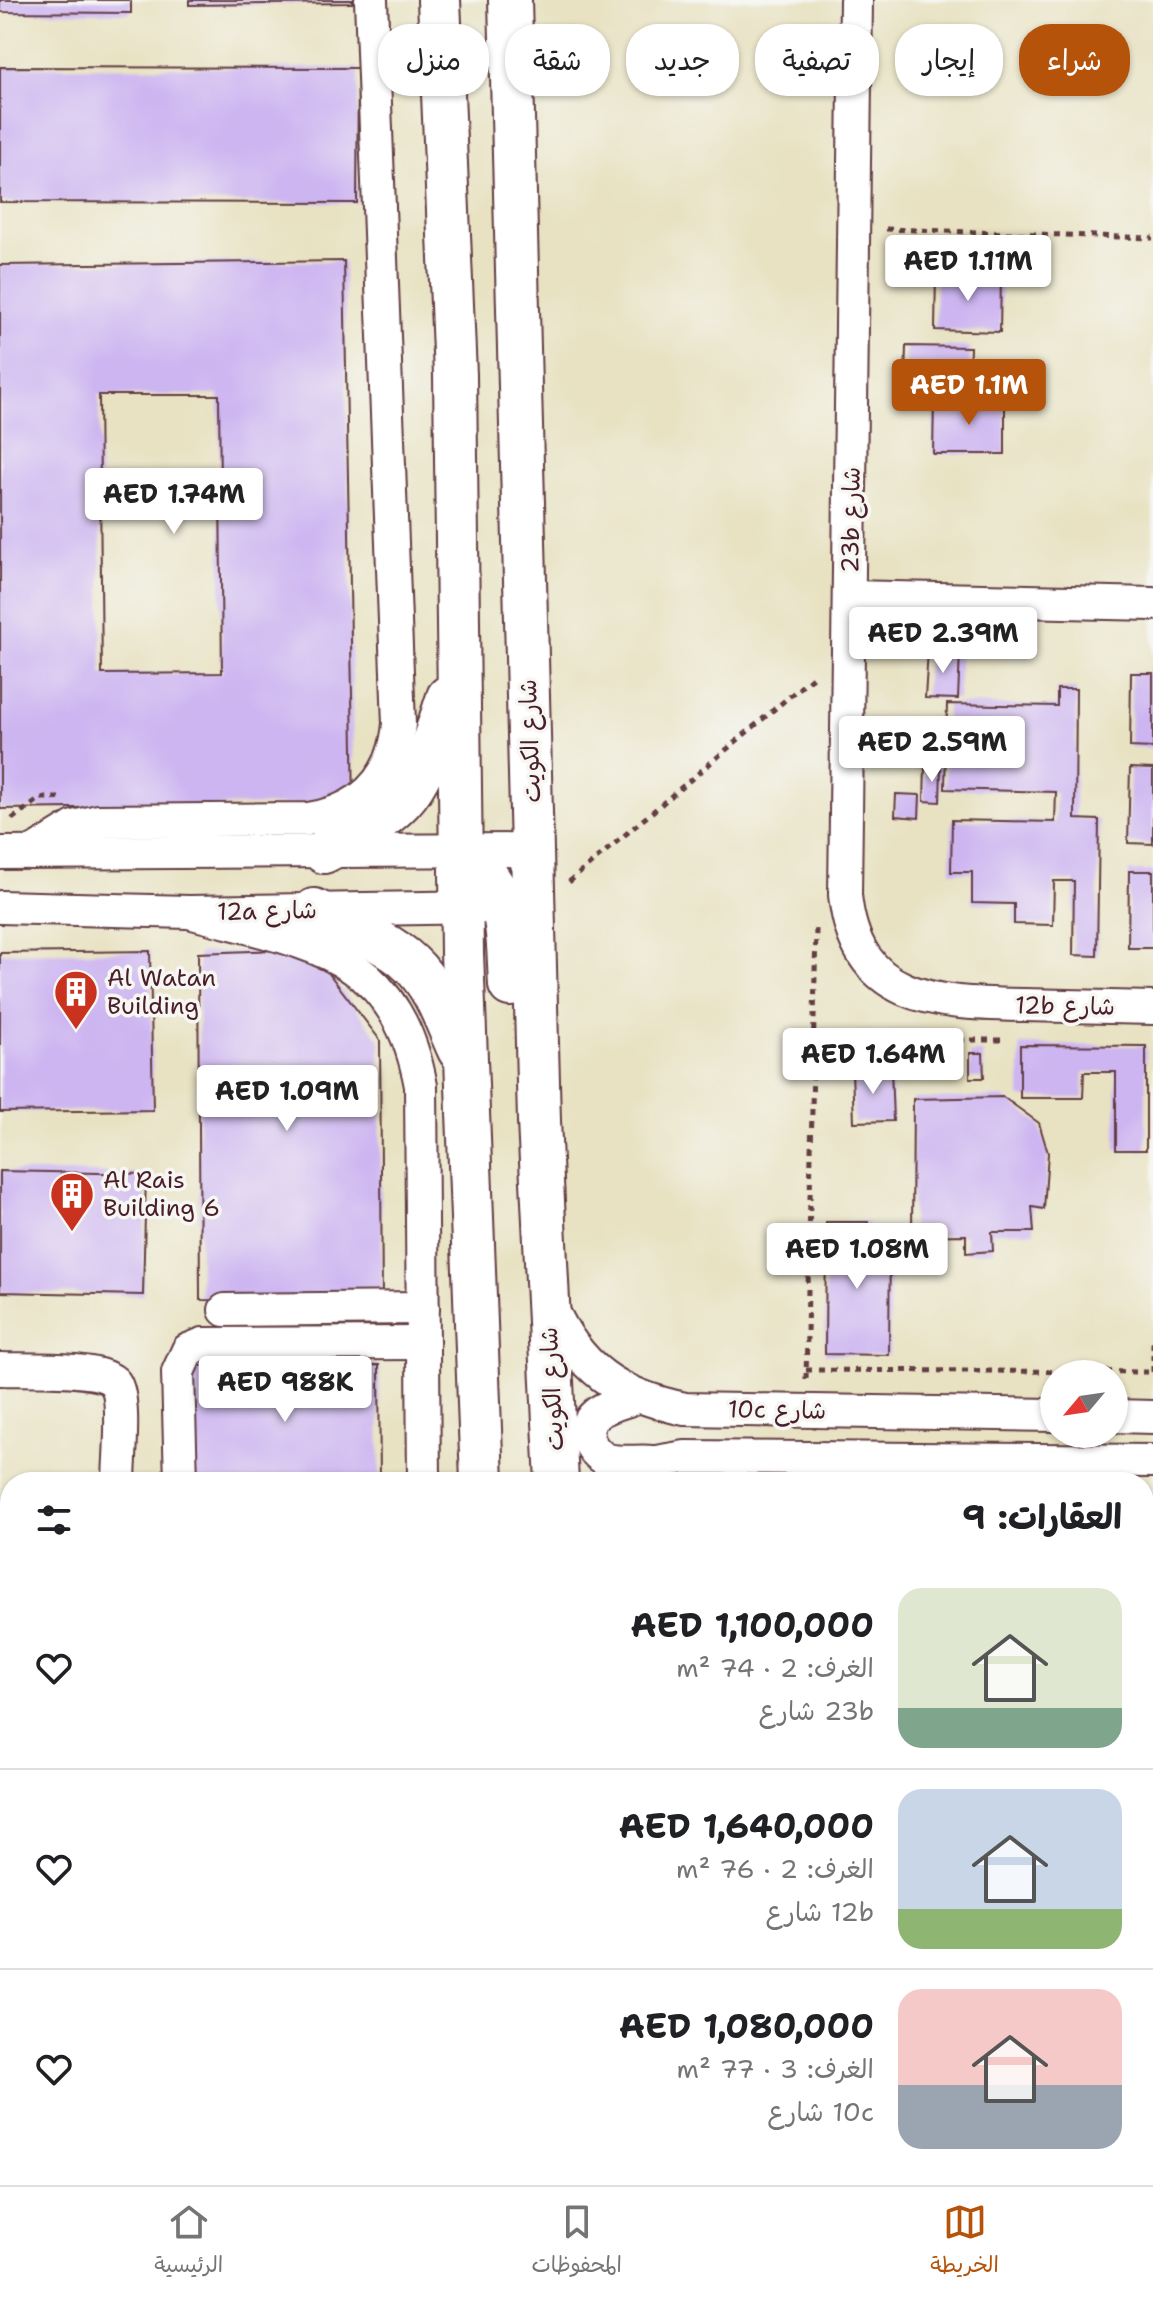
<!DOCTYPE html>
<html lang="ar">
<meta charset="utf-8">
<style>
:root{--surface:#fff;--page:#f2f2f2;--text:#202124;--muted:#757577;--line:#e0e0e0;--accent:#b45309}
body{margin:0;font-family:"Shantell Sans","Playpen Sans Arabic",sans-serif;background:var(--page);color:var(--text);direction:rtl;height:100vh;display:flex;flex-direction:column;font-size:30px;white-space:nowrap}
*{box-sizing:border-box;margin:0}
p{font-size:26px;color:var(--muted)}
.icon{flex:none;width:44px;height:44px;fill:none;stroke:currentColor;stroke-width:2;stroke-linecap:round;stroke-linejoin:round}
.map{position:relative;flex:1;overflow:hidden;direction:ltr}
.details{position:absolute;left:0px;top:1472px;width:1154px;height:714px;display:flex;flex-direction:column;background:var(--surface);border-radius:32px 32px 0 0;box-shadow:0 2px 6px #0004;direction:rtl}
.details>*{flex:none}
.banner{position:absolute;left:24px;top:24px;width:1106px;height:72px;direction:rtl;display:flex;gap:16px}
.needle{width:52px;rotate:241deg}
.tools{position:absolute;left:1040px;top:1360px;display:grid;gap:16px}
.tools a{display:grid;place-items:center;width:88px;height:88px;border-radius:50%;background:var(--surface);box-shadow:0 2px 6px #0004;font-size:40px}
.price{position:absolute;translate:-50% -68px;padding:0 18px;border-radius:8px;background:#fff;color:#222;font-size:26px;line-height:52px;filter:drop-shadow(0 2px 4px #0008)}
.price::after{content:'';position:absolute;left:50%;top:48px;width:24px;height:18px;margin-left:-12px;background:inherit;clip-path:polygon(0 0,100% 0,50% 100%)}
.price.on{background:var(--accent);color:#fff}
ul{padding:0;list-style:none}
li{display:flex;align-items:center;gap:24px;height:200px;padding:0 32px}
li+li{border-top:2px solid var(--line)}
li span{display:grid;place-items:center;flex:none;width:224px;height:160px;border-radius:24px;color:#555}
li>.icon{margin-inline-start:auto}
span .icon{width:96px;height:96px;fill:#fffc;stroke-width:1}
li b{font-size:34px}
h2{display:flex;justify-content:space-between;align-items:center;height:96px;padding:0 32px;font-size:34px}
.tag{padding:0 28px;border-radius:32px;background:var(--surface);box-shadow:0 2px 6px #0004;font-size:28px;line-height:72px}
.tag.on{background:var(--accent);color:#fff}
.tabs{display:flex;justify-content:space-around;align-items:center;height:112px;border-top:2px solid var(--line);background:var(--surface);font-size:22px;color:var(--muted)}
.tabs a{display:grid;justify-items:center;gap:4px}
.tabs .on{color:var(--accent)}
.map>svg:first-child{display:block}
.sand{fill:#eeda9e;stroke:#9c7c64;stroke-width:2}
.building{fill:#cdb5f1;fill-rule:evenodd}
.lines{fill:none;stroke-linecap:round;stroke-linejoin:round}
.minor-casing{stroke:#623c42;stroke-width:36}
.major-casing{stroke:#623c42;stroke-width:46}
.path{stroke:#623c42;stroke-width:5;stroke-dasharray:6 6;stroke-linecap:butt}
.minor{stroke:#fff;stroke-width:32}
.major{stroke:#fff;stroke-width:42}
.labels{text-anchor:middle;stroke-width:7;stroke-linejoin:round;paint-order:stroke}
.street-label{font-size:24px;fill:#4a1f2b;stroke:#f6f6f2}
.poi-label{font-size:24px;fill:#4a1f2b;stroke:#f6f6f2;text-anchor:start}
</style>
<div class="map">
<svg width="1153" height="2185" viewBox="0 0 1153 2185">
<rect width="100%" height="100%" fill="#f6f6f2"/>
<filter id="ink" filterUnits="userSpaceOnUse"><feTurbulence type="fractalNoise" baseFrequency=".0125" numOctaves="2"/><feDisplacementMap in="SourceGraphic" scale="16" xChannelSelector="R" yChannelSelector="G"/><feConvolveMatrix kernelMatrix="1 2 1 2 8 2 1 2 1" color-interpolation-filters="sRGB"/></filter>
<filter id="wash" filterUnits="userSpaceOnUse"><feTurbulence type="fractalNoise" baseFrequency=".006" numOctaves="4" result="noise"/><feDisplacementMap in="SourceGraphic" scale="32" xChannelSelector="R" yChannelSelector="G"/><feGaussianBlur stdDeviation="1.8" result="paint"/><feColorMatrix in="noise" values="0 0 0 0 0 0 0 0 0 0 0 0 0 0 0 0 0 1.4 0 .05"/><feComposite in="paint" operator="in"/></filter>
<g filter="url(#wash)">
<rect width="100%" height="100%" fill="#e8e2c2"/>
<!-- sand -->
<rect class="sand" x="0" y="1918" width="10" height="222"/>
<g id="blocks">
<!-- building -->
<g class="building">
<path d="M0 0H131V13L0 12Z"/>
<path d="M189 0H352V3L189 5Z"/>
<path d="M0 67 358 68 357 203 0 202Z"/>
<path d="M909 256 938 257 937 272 908 271Z"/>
<path d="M344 261 354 804 0 809V265ZM99 395H219L222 673 102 674Z"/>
<path d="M936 273 1001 276 1000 332 935 330Z"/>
<path d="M906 346 970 347 969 382 905 380Z"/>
<path d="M934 400H1005V454H933Z"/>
<path d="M928 650 960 652 958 699 925 698Z"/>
<path d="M1131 673H1153V748L1130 747Z"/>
<path d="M1057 689H1076L1075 819 1099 820 1097 956 1073 955 1074 881H1054L1053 925 1014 924V904L972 903V872H951L952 820 1055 822 1056 792 945 789 947 704 1057 706Z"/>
<path d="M925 766 941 767 940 802 924 801Z"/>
<path d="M1130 768 1153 769V844L1128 843Z"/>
<path d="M896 794 920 795 919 818 895 816Z"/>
<path d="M1129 871H1153V948H1128Z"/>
<path d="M310 949 380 1040 382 1301 200 1300 198 953Z"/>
<path d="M150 951 153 1110 0 1112V953Z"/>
<path d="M1020 1045 1146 1046V1150H1116V1072H1084L1083 1098H1020Z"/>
<path d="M970 1053H983L984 1078H970Z"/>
<path d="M891 1069 893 1121 854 1122 852 1071Z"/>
<path d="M1003 1097 1039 1123 1048 1153 1044 1209 1032 1207 1034 1232H992L993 1251 966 1253V1235L912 1236 913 1099Z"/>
<path d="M0 1171 146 1174 143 1295 0 1292Z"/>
<path d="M826 1222H868V1236L890 1237 889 1355 825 1354Z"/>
<path d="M379 1365 380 1482H191L190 1366Z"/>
<path d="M1144 1533H1153V1595L1144 1594Z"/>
<rect x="0" y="1658" width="10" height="224"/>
<rect x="1144" y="1696" width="9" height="82"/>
<path d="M0 2159H10V2176H409L414 2185H0Z"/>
<path d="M804 2176H897V2184L804 2185Z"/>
</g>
</g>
</g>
<g filter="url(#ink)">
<use href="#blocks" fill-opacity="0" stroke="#623c42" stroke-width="2"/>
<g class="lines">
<!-- minor casing -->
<g class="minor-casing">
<g id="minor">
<path d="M856 0 845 895C856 1003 937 1003 1024 1005 1067 1006 1110 1007 1153 1008"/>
<path d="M850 597 1153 604"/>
<path d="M0 853 533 850"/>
<path d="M32 853 74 827 98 821 308 819C362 811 394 778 399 724L371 0"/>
<path d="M0 907 189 912 485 907"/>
<path d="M189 912C305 944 395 947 421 1086L424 1482"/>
<path d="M550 1305C579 1369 617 1395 685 1409L1054 1415"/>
<path d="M225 1310 423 1308"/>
<path d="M0 1369C23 1370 102 1366 115 1383 126 1399 119 1461 119 1482"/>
<path d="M637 1397C616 1405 577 1410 590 1443 594 1451 600 1457 608 1460 622 1464 639 1460 653 1462"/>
<path d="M1114 1416 1153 1417"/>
<path d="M181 1482 178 1372 188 1350 203 1344 423 1343"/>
<path d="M619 1482 656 1462 685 1457 1153 1461"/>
<path d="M0 1573 10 1580"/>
<path d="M1144 1868H1153"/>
<path d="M441 2176V2185"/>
<path d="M966 2185V2176"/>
</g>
</g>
<!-- major casing -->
<g class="major-casing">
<g id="major">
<path d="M439 0 455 375 462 953 482 1482"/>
<path d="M510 0 539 1121 557 1482"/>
<path d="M324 852C415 804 417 793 448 697"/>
<path d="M459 853C511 882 507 932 510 985"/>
<path d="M314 910C345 926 385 939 411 964 435 986 446 1022 459 1050"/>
<path d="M501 2176V2185"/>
<path d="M577 2176V2185"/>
</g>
</g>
<!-- path -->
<g class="path">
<path d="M886 229 1153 238"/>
<path d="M12 819 41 798H59"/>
<path d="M569 882 815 675"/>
<path d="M815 1040H1002"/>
<path d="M806 1370 1153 1372"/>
<path d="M1153 1372V1340"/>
<path d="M806 1379 816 929"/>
<path d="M0 2131H10"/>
</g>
<!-- minor -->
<use href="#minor" class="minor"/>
<!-- major -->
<use href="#major" class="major"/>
</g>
</g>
<!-- icons -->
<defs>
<g id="building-pin" transform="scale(2.3)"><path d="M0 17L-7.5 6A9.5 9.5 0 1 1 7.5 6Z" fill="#c8321e" stroke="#f6f6f2"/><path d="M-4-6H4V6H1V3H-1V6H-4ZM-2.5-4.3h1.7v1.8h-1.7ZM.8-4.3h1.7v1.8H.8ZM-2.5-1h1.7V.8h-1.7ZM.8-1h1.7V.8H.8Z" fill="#fff"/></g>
</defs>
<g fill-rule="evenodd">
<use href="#building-pin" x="76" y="992"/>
<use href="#building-pin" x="72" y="1194"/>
</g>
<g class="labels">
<!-- street labels -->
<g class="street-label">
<text transform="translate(851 520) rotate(-89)" y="8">23b شارع</text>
<text transform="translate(530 741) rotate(-92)" y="8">شارع الكويت</text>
<text transform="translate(267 911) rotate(-1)" y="8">12a شارع</text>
<text transform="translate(1065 1006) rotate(1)" y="8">12b شارع</text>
<text transform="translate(552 1389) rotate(-93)" y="8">شارع الكويت</text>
<text transform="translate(777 1410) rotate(1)" y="8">10c شارع</text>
</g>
<!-- poi labels -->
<g class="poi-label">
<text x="107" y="986">Al Watan<tspan x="107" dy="28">Building</tspan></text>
<text x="103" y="1188">Al Rais<tspan x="103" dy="28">Building 6</tspan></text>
</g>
</g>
</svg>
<div class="tools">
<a><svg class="needle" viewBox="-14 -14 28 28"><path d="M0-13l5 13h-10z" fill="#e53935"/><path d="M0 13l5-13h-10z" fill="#757577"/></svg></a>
</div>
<b class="price" style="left:968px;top:303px">AED 1.11M</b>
<b class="price on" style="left:969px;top:427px">AED 1.1M</b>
<b class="price" style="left:174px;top:536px">AED 1.74M</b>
<b class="price" style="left:943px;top:675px">AED 2.39M</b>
<b class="price" style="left:932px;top:784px">AED 2.59M</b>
<b class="price" style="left:873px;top:1096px">AED 1.64M</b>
<b class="price" style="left:287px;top:1133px">AED 1.09M</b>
<b class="price" style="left:857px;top:1291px">AED 1.08M</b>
<b class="price" style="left:285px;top:1424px">AED 988K</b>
<div class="banner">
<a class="tag on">شراء</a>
<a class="tag">إيجار</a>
<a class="tag">تصفية</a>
<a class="tag">جديد</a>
<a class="tag">شقة</a>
<a class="tag">منزل</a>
</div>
<section class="details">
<h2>العقارات: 9<svg class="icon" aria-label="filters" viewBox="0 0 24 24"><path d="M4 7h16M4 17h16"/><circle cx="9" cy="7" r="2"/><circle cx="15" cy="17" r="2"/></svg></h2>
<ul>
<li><span style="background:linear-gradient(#dfe7d0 75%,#7fa58c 0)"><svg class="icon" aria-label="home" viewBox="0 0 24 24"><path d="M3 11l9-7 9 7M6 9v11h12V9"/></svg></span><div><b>AED 1,100,000</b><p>الغرف: 2 · 74 m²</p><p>23b شارع</p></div><svg class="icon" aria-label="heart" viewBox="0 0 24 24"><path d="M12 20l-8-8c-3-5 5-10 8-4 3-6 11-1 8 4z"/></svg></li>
<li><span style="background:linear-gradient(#c9d6e8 75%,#8fb573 0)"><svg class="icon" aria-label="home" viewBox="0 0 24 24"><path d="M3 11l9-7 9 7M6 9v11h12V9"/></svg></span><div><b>AED 1,640,000</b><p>الغرف: 2 · 76 m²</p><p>12b شارع</p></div><svg class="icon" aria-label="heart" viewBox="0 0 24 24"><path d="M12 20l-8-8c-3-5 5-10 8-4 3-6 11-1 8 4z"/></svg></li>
<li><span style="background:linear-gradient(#f6c9c9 60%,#9aa5b1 0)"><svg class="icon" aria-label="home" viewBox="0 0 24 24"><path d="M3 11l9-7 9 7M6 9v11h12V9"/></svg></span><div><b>AED 1,080,000</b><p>الغرف: 3 · 77 m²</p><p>10c شارع</p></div><svg class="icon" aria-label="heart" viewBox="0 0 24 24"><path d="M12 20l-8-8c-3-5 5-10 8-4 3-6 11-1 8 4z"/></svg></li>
</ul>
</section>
</div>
<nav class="tabs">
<a class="on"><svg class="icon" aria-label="map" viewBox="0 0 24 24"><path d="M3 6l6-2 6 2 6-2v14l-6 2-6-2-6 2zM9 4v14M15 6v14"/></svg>الخريطة</a>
<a><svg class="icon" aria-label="saved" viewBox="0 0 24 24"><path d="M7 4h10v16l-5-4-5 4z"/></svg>المحفوظات</a>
<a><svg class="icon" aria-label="home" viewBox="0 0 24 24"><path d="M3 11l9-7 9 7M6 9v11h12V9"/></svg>الرئيسية</a>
</nav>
